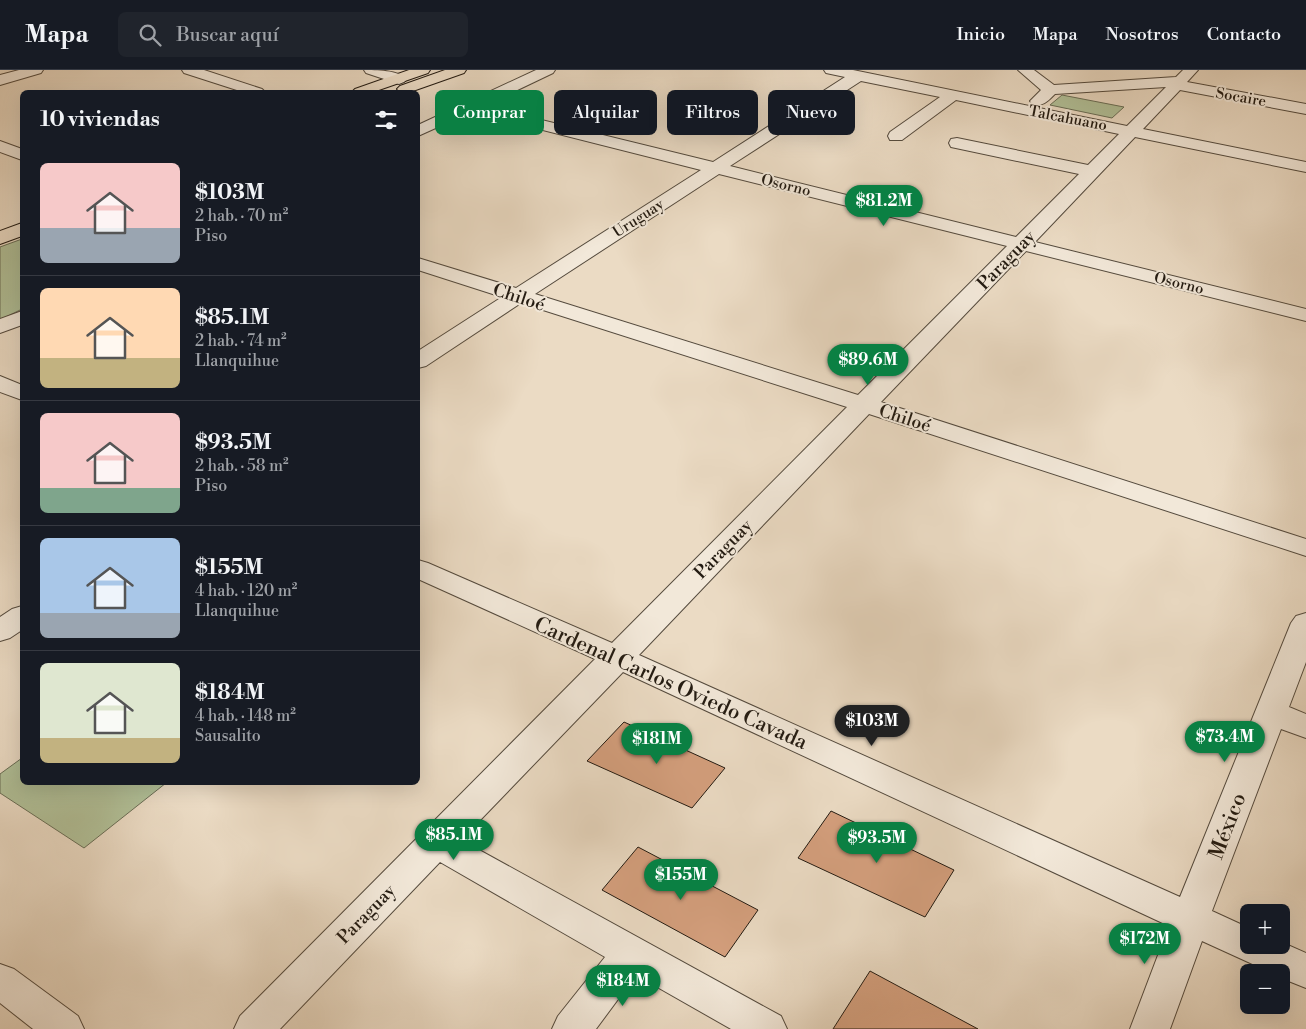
<!DOCTYPE html>
<html lang="es">
<meta charset="utf-8">
<style>
:root{--surface:#171b24;--page:#20242c;--text:#f1f3f6;--muted:#9ea1a6;--line:#363941;--accent:#0b8043}
body{margin:0;font-family:"Libre Bodoni",serif;background:var(--page);color:var(--text);height:100vh;display:flex;flex-direction:column;font-size:19px;white-space:nowrap}
*{box-sizing:border-box;margin:0}
p{font-size:16px;color:var(--muted)}
.icon{flex:none;width:28px;height:28px;fill:none;stroke:currentColor;stroke-width:2;stroke-linecap:round;stroke-linejoin:round}
.map{position:relative;flex:1;overflow:hidden}
.details{position:absolute;left:20px;top:20px;width:400px;height:695px;display:flex;flex-direction:column;background:var(--surface);border-radius:8px;box-shadow:0 5px 20px #0002}
.details>*{flex:none}
.top-card{position:absolute;left:435px;top:20px;width:475px;height:45px;display:flex;gap:10px}
.buttons{position:absolute;left:1240px;top:834px;display:grid;gap:10px}
.buttons a{display:grid;place-items:center;width:50px;height:50px;border-radius:8px;background:var(--surface);box-shadow:0 5px 20px #0002;font-size:25px}
.price{position:absolute;translate:-50% -42px;padding:0 11px;border-radius:18px;background:var(--accent);color:#fff;font-size:16px;line-height:32px;filter:drop-shadow(0 1px 2px #0008)}
.price::after{content:'';position:absolute;left:50%;top:30px;width:15px;height:11px;margin-left:-8px;background:inherit;clip-path:polygon(0 0,100% 0,50% 100%)}
.price.active{background:#222;color:#fff}
ul{padding:0;list-style:none}
li{display:flex;align-items:center;gap:15px;height:125px;padding:0 20px}
li+li{border-top:1px solid var(--line)}
li span{display:grid;place-items:center;flex:none;width:140px;height:100px;border-radius:8px;color:#555}
li>.icon{margin-inline-start:auto}
span .icon{width:60px;height:60px;fill:#fffc;stroke-width:1}
li b{font-size:21px}
h2{display:flex;justify-content:space-between;align-items:center;height:60px;padding:0 20px;font-size:21px}
.pill{padding:0 18px;border-radius:8px;background:var(--surface);box-shadow:0 5px 20px #0002;font-size:18px;line-height:45px}
.pill.active{background:var(--accent);color:#fff}
header{display:flex;align-items:center;gap:30px;box-sizing:border-box;height:70px;padding:0 25px;background:var(--surface);border-bottom:1px solid var(--line)}
header strong{font-size:24px}
nav{display:flex;gap:28px;margin-inline-start:auto;font-size:18px}
.search{width:350px;height:45px;background:var(--page);display:flex;align-items:center;gap:12px;box-sizing:border-box;padding:0 18px;border-radius:8px;color:var(--muted);font-size:19px}
.map>svg:first-child{display:block}
.green{fill:#b2c199;stroke:#6a6e56}
.building{fill:#d49f7d;stroke:#231b12}
.lines{fill:none;stroke-linecap:round;stroke-linejoin:round}
.minor-casing{stroke:#554b3e;stroke-width:2}
.highway-casing{stroke:#231b12;stroke-width:2}
.minor{fill:#f2e8d9;fill-rule:evenodd}
.highway{fill:#ebdbc4;fill-rule:evenodd}
.labels{text-anchor:middle;stroke-width:4;stroke-linejoin:round;paint-order:stroke}
.far-street-label{font-size:15px;fill:#231b12;stroke:#f2e8d9}
.street-label{font-size:18px;fill:#231b12;stroke:#f2e8d9}
.near-street-label{font-size:21px;fill:#231b12;stroke:#f2e8d9}
</style>
<header>
<strong>Mapa</strong>
<div class="search"><svg class="icon" aria-label="search" viewBox="0 0 24 24"><circle cx="10" cy="10" r="6"/><path d="M15 15l6 6"/></svg>Buscar aquí</div>
<nav><a>Inicio</a><a>Mapa</a><a>Nosotros</a><a>Contacto</a></nav>
</header>
<div class="map">
<svg width="1306" height="959" viewBox="0 0 1306 959">
<rect width="100%" height="100%" fill="#ebdbc4"/>
<filter id="stains"><feTurbulence type="fractalNoise" baseFrequency=".004" numOctaves="4"/><feColorMatrix values="0 0 0 0 .2 0 0 0 0 .09 0 0 0 0 .02 0 0 0 .5 -.17"/></filter>
<radialGradient id="worn" r=".72"><stop offset=".6" stop-color="#630" stop-opacity="0"/><stop offset="1" stop-color="#630" stop-opacity=".3"/></radialGradient>
<!-- green -->
<g class="green">
<path d="M1062 25 1124 37 1112 48 1050 35Z"/>
<path d="M22 169V239L0 250V177Z"/>
<path d="M22 688V712L166 713 84 778 0 723V704Z"/>
</g>
<!-- building -->
<g class="building">
<path d="M624 652 725 698 692 738 587 691Z"/>
<path d="M831 741 954 800 925 847 798 788Z"/>
<path d="M638 777 758 840 725 887 602 820Z"/>
<path d="M870 901 978 959H833Z"/>
</g>
<g class="lines">
<!-- minor casing -->
<g class="minor-casing">
<g id="minor">
<path d="M19 0H43L41 3 0 15V5Z"/>
<path d="M182 0H204L262 19 265 22H243L184 3Z"/>
<path d="M364 0C376 0 398 0 407 9L404 12 399 14 366 3Z"/>
<path d="M536 0H555L553 3 484 36 713 92 845 7 826 3 824 0H853L1127 56 1166 17 1055 24C1048 31 1043 37 1032 34L1030 31 1041 20 1018 0H1034L1054 15 1176 7 1183 0H1198L1187 12 1306 34V44L1180 20 1143 59 1306 92V102L1135 67 1035 172 1306 239V251L1026 181 881 332 1306 469V486L869 344 639 585 1180 827 1291 553 1296 546 1306 543V592L1289 637 1306 644V668L1281 659 1212 841 1249 858V875H1281V872L1306 883V918L1281 908V902H1270L1202 871 1170 959H1130L1169 856 623 602 461 770 781 946 787 959H731L636 905 596 959H552L558 946 605 887 440 792 280 959H234L240 946 595 589 418 509V490L428 493 612 573 847 337 521 233 426 296 418 298V281L502 227 418 200V188L516 218 701 100 471 42 418 66V55ZM861 11 940 27 890 62 888 66 890 70H902L956 30 1119 64 1088 95 957 68 951 69 949 73 951 77 1079 104 1016 167 730 96ZM719 104 1007 176 858 325 535 224Z"/>
<path d="M0 71 22 79V90L0 82Z"/>
<path d="M22 241V255L0 263V249Z"/>
<path d="M0 306 22 315V330L0 322Z"/>
<path d="M22 536V560L10 568 0 571V547L12 539Z"/>
<path d="M0 894 14 899 78 946 84 959H33L0 933Z"/>
</g>
</g>
<!-- highway casing -->
<g class="highway-casing">
<g id="highway">
<path d="M409 0H430L428 3 373 22H352L355 19Z"/>
<path d="M445 0H466L464 3 410 22H400L397 19 400 16Z"/>
<path d="M22 153V166L0 174V161Z"/>
</g>
</g>
<!-- minor -->
<use href="#minor" class="minor"/>
<!-- highway -->
<use href="#highway" class="highway"/>
</g>
<g class="labels">
<!-- far-street labels -->
<g class="far-street-label">
<text transform="translate(1241 27) rotate(10)" y="5">Socaire</text>
<text transform="translate(1068 48) rotate(11)" y="5">Talcahuano</text>
<text transform="translate(786 115) rotate(14)" y="5">Osorno</text>
<text transform="translate(638 148) rotate(-33)" y="5">Uruguay</text>
<text transform="translate(1179 213) rotate(14)" y="5">Osorno</text>
</g>
<!-- street labels -->
<g class="street-label">
<text transform="translate(1006 190) rotate(-46)" y="6">Paraguay</text>
<text transform="translate(519 227) rotate(18)" y="6">Chiloé</text>
<text transform="translate(905 348) rotate(18)" y="6">Chiloé</text>
<text transform="translate(723 479) rotate(-46)" y="6">Paraguay</text>
<text transform="translate(366 844) rotate(-46)" y="6">Paraguay</text>
</g>
<!-- near-street labels -->
<g class="near-street-label">
<text transform="translate(671 613) rotate(24)" y="7">Cardenal Carlos Oviedo Cavada</text>
<text transform="translate(1227 756) rotate(-69)" y="7">México</text>
</g>
</g>
<rect width="100%" height="100%" filter="url(#stains)"/>
<rect width="100%" height="100%" fill="url(#worn)"/>
</svg>
<div class="buttons">
<a>+</a>
<a>−</a>
</div>
<b class="price" style="left:884px;top:157px">$81.2M</b>
<b class="price" style="left:868px;top:316px">$89.6M</b>
<b class="price active" style="left:872px;top:677px">$103M</b>
<b class="price" style="left:1225px;top:693px">$73.4M</b>
<b class="price" style="left:657px;top:695px">$181M</b>
<b class="price" style="left:454px;top:791px">$85.1M</b>
<b class="price" style="left:877px;top:794px">$93.5M</b>
<b class="price" style="left:681px;top:831px">$155M</b>
<b class="price" style="left:1145px;top:895px">$172M</b>
<b class="price" style="left:623px;top:937px">$184M</b>
<div class="top-card">
<a class="pill active">Comprar</a>
<a class="pill">Alquilar</a>
<a class="pill">Filtros</a>
<a class="pill">Nuevo</a>
</div>
<section class="details">
<h2>10 viviendas<svg class="icon" aria-label="filters" viewBox="0 0 24 24"><path d="M4 7h16M4 17h16"/><circle cx="9" cy="7" r="2"/><circle cx="15" cy="17" r="2"/></svg></h2>
<ul>
<li><span style="background:linear-gradient(#f6c9c9 65%,#9aa5b1 0)"><svg class="icon" aria-label="home" viewBox="0 0 24 24"><path d="M3 11l9-7 9 7M6 9v11h12V9"/></svg></span><div><b>$103M</b><p>2 hab. · 70 m²</p><p>Piso</p></div></li>
<li><span style="background:linear-gradient(#ffd9b3 70%,#c2b280 0)"><svg class="icon" aria-label="home" viewBox="0 0 24 24"><path d="M3 11l9-7 9 7M6 9v11h12V9"/></svg></span><div><b>$85.1M</b><p>2 hab. · 74 m²</p><p>Llanquihue</p></div></li>
<li><span style="background:linear-gradient(#f6c9c9 75%,#7fa58c 0)"><svg class="icon" aria-label="home" viewBox="0 0 24 24"><path d="M3 11l9-7 9 7M6 9v11h12V9"/></svg></span><div><b>$93.5M</b><p>2 hab. · 58 m²</p><p>Piso</p></div></li>
<li><span style="background:linear-gradient(#a9c7e8 75%,#9aa5b1 0)"><svg class="icon" aria-label="home" viewBox="0 0 24 24"><path d="M3 11l9-7 9 7M6 9v11h12V9"/></svg></span><div><b>$155M</b><p>4 hab. · 120 m²</p><p>Llanquihue</p></div></li>
<li><span style="background:linear-gradient(#dfe7d0 75%,#c2b280 0)"><svg class="icon" aria-label="home" viewBox="0 0 24 24"><path d="M3 11l9-7 9 7M6 9v11h12V9"/></svg></span><div><b>$184M</b><p>4 hab. · 148 m²</p><p>Sausalito</p></div></li>
</ul>
</section>
</div>
